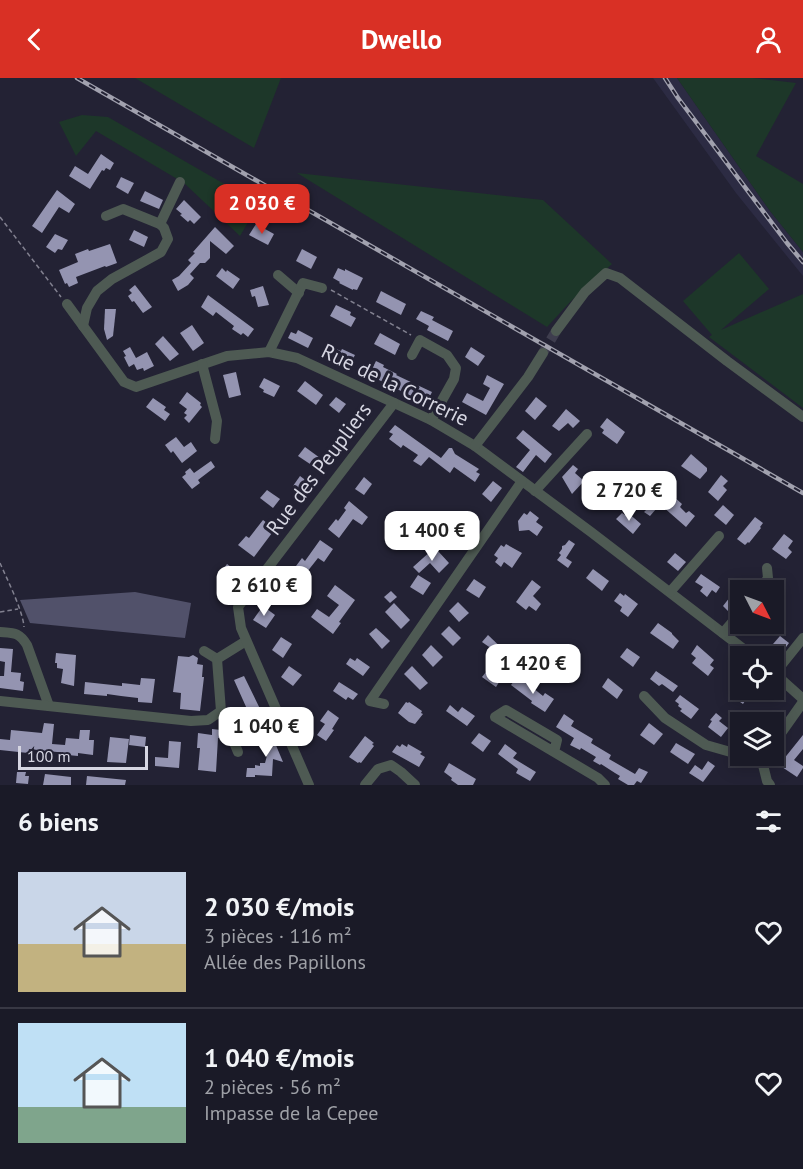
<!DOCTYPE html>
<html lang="fr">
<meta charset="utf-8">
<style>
:root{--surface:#1a1a27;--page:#272733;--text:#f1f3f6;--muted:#9fa1a7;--line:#383844;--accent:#d93025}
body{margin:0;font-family:"PT Sans",sans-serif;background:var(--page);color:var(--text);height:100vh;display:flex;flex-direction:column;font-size:22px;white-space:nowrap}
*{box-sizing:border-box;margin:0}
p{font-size:20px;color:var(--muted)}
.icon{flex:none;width:33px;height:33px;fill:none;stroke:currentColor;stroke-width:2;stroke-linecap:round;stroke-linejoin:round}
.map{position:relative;height:707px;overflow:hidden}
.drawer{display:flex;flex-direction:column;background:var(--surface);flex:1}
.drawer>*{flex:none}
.needle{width:39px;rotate:132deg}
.tools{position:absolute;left:730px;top:502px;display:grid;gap:12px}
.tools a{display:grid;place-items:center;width:54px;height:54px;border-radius:0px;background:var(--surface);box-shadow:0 3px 15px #0003,0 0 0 2px var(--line);font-size:30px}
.scale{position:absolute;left:18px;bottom:15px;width:130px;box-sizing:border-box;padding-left:6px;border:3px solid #d6d6e2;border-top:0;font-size:16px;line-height:21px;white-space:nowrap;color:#d6d6e2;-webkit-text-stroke:4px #232234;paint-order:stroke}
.price{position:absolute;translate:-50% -51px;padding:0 14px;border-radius:12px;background:#fff;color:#222;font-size:20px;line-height:39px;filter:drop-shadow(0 2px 3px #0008)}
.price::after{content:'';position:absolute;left:50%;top:36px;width:18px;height:14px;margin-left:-9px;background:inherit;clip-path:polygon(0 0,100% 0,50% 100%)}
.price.on{background:var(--accent);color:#fff}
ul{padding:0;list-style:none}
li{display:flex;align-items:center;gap:18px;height:150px;padding:0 18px}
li+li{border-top:2px solid var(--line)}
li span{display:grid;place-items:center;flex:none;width:168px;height:120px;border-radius:0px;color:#555}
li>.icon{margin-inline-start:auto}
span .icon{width:72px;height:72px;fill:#fffc;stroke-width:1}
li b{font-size:26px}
h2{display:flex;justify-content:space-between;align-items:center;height:72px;padding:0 18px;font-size:26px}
header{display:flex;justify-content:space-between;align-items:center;height:78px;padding:0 18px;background:var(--accent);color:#fff;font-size:27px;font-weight:700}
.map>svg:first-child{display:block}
.built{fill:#2c2b43}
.green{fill:#1d3729}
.water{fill:#51516a}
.building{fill:#9494b1}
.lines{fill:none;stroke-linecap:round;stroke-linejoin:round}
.minor-tunnel{stroke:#3e3d4e;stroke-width:10;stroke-dasharray:10 5;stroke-linecap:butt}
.path{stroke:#828190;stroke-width:1.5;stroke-dasharray:4.5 3;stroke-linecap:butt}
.minor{stroke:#4e5a53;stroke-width:10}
.rail-casing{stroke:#a1a1ae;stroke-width:4.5}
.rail{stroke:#232234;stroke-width:2;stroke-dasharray:7;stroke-linecap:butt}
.labels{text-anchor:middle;stroke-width:6;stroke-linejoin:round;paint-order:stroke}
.street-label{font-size:21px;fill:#d6d6e2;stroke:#232234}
</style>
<header><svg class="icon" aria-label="back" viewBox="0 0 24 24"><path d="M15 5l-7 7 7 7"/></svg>Dwello<svg class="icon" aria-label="person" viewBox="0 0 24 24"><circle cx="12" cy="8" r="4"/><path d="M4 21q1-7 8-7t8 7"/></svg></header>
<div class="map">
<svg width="803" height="707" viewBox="0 0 803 707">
<rect width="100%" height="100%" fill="#232234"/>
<!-- built -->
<path class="built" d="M653 0H677L770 133 803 174V198L736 115Z"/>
<!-- green -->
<g class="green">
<path d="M135 0H281L254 70Z"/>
<path d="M677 0H753L796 5 756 78 803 106V174L770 133Z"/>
<path d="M82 37 108 39 259 126 240 158 184 105 96 53 76 78 59 44Z"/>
<path d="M297 95 543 122 612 186 571 223 547 249Z"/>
<path d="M739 175 769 211 721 252 803 216V330L709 259 712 257 683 223Z"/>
</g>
<!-- water -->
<path class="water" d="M135 514 191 525 185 560 30 545 20 522Z"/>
<!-- building -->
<g class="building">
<path d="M101 76 114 85 110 92 106 90 104 93 102 92 90 111 69 98 75 88 88 96Z"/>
<path d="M121 99 134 105 128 116 116 109Z"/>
<path d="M57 112 75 126 69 135 59 129 42 155 32 148Z"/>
<path d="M145 113 163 122 159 131 140 123Z"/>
<path d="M184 122 201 139 194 146 190 142 188 144 180 137 182 136 176 131Z"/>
<path d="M256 146 274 156 268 167 249 157Z"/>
<path d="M215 149 234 168 226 176 210 163V180L205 185H200L190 196 194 200 188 207 178 213 172 202 179 198 191 185 188 182 195 175 193 174Z"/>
<path d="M134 152 148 159 144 169 129 162Z"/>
<path d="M55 156 68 162 62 172 58 171 55 175 46 169Z"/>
<path d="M110 166 117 185 106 189 105 188 76 199 78 205 69 209 67 205 65 206 59 192 78 184 75 176 88 171 89 173Z"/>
<path d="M302 171 317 179 311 191 296 183Z"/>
<path d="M222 190 226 194 227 192 240 201 233 211 216 198Z"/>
<path d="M338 190 345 193V191L363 200 357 212 353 211V212L339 205 340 204 333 200Z"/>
<path d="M135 207 152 229 143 235 134 223 132 224 128 218 132 215 129 212Z"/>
<path d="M263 208 269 227 258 229 255 218 252 219 250 212Z"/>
<path d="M381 213 406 226 401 237 376 224Z"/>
<path d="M208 217 254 251 248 259 243 255 241 257 232 251 234 248 216 234 213 238 201 229Z"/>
<path d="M336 227 351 234 350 237 356 240 351 249 330 238Z"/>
<path d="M105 231H116L113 258 107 262 104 251Z"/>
<path d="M421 233 434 239 432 242 453 253 448 263 427 252 429 248 416 241Z"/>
<path d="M192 247 204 265 193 273 180 255Z"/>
<path d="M298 252 313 260 308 270 288 260 291 254 296 256Z"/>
<path d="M380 255 400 266 395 277 374 266Z"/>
<path d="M163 258 179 276 170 283 155 266Z"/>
<path d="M130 269 136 280 147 274 154 288 144 293 143 290 137 292 134 286 129 289 124 279 126 278 123 273Z"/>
<path d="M471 269 485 278 478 288 465 279Z"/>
<path d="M336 271 341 273 342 271 355 277 350 286 342 282H339L338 284 331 280Z"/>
<path d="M376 283 384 287 383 289 397 296 396 297 432 314 428 322 423 320 421 323 369 297Z"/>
<path d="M236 294 241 317 229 320 223 297Z"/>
<path d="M487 297 504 306 486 337 462 324 467 315 483 323 490 310 483 306Z"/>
<path d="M264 300 280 308 274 319 263 314 264 312 259 309Z"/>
<path d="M305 303 323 317 316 327 297 313Z"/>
<path d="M187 314 201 325 200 327 202 329 189 345 184 340 187 337 184 335 187 331 179 325Z"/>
<path d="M336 319 346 326 339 335 329 327Z"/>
<path d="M536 319 547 328 535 342 525 333Z"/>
<path d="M153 320 166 329 164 332 170 336 165 343 146 329Z"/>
<path d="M566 331 580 343 573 350 568 345 559 353 552 348Z"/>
<path d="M358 333 368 341 357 355 346 347Z"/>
<path d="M607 340 625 354 617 366 602 355 604 352 600 349Z"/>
<path d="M395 347 441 380 449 370H452L455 376 479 391 476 394 480 396 475 404 454 389 450 395 429 379 421 388 413 383 418 377 403 367 401 370 389 361 393 356 389 354Z"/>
<path d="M523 352 552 376 545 385 536 377 523 394 516 389 530 372 516 360Z"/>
<path d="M176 359 184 369 191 364 197 373 182 385 173 373 171 375 165 367Z"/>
<path d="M305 369 320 380 313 388 298 378Z"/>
<path d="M691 376 707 390V393L700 401 681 388Z"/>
<path d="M211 383 215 389 198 402 200 405 192 411 182 399 186 396 185 394 190 390 194 395Z"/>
<path d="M573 387 578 391 575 395 584 403 572 416 562 399Z"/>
<path d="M607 397 619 408 612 415 599 405Z"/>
<path d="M721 397 728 403 723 408 727 412 718 423 708 414Z"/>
<path d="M300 398 312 407 305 417 293 408Z"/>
<path d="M364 399 372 406 364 417 355 411Z"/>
<path d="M493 403 502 410 491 424 482 416Z"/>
<path d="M646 405 663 423 650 438 644 434 647 431 633 419Z"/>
<path d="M267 412 280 421 273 430 260 420Z"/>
<path d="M672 417 682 426 680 429 686 435 689 433 695 438 686 449 662 428Z"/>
<path d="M349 423 368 439 362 447 353 441 339 460 328 451 336 441 338 443 346 432 344 430Z"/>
<path d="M723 427 734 437 726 447 714 437Z"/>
<path d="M530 433 539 440 536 444 543 449 537 458 529 452 519 453 518 443 524 435 527 437Z"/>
<path d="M627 434 641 446 633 456 616 441 622 435 625 437Z"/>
<path d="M755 439 763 445 760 449 761 450 749 465 748 464 745 467 737 461Z"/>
<path d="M263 442 275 451 254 479 238 467 246 458 249 460Z"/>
<path d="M459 445 469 451 461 463 451 456Z"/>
<path d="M425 447 431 453 421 462 416 456Z"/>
<path d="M784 456 793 463 788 470 792 474 786 481 772 471Z"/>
<path d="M320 462 333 471 324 484 318 480 303 499 293 492 302 480 305 483Z"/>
<path d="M569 462 575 466 566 480 572 484 568 490 557 482 561 477 559 475 562 471V468L565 467Z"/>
<path d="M506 466 522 475 512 490 504 484 501 489 495 484 498 480 494 477 501 467 504 469Z"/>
<path d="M432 472 436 476 438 473 449 485 439 495 430 485 419 495 413 489Z"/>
<path d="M675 475 686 484 678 493 667 484Z"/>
<path d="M227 486 238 494 230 503 220 496Z"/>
<path d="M593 491 609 503 602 513 586 500Z"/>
<path d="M701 496 720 509 716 515 712 512 707 519 700 513 703 509 695 504Z"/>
<path d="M418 497 431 505 423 517 410 509Z"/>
<path d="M474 501 486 509 479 520 466 512Z"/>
<path d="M532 502 541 509 533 518 541 526 536 533 529 528 526 532 516 524Z"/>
<path d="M288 505 299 514 291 525 281 517Z"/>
<path d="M335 507 355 522 339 544 341 545 333 556 311 539 317 531 329 539 339 527 327 518Z"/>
<path d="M391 513 397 519 390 525 384 519Z"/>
<path d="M620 515 624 518 625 516 638 526 628 539 620 533 622 529 614 523Z"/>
<path d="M730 519 741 527 736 529 730 535 723 528Z"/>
<path d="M458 524 469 535 459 544 449 533Z"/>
<path d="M394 525 410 542 401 551 385 534Z"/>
<path d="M263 528 275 537 266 550 253 542Z"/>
<path d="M658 545 672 555V556L679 563 673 571 650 555Z"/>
<path d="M449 548 461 560 453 568 441 556Z"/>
<path d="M376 550 390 563 382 571 369 556Z"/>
<path d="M488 557 511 579 508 582 482 564Z"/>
<path d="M780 558 789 565 783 573 773 566Z"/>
<path d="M281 559 292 566 283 580 272 572Z"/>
<path d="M431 567 443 579 433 589 422 577Z"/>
<path d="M697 567 714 582 710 587 714 590 708 598 692 585 696 580 691 576Z"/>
<path d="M0 570 13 571 11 594 21 595 20 603 24 604 23 613 0 610V598H4L5 584 0 583Z"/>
<path d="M627 570 640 579 633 589 620 579Z"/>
<path d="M56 575 76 577 74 608 61 605 63 591 57 590V585H55Z"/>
<path d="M193 577 198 580 197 586 203 587 202 599H204L200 633 180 631 181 615 173 614 178 578 189 579Z"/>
<path d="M350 580 355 583 357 580 370 589 363 598 346 586Z"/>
<path d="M289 588 302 597 293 608 281 599Z"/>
<path d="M412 588 428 605 420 612 404 596Z"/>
<path d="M490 589 503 598 496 609 482 599Z"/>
<path d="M656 593 678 608 673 614 662 606 659 608 650 601Z"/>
<path d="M244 598 264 639 250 645 245 632 247 631 234 602Z"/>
<path d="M518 598 543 618 545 615 554 621 545 634 531 625 532 623 511 607Z"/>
<path d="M141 600 155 601 152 625 138 624V620L121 618 107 616V618L84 616 85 604 122 608V605L140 607Z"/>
<path d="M608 600 623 612 617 621 602 609Z"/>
<path d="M339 604 358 616 353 622 348 619 346 622 333 613Z"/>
<path d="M736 608 741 612H752L743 626 730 617Z"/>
<path d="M680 617 699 631 691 641 680 633 682 631 678 628 679 626 675 623Z"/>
<path d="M406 624 408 625 409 624 422 633 421 635 423 636 415 646 409 644 398 635Z"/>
<path d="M450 627 458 634 462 629 475 638 467 648 446 633Z"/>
<path d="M328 632 339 640 332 651 334 652 326 663 317 657 325 646 320 643Z"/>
<path d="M716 635 722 640 719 643 728 650 721 659 708 649 712 643 710 642Z"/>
<path d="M564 636 574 643 571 648 593 661 591 665 611 677 609 681 635 696 639 690 648 694 641 705 637 703 634 707H628L618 701 620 698 615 695 601 686 600 687 593 683 596 679 581 670 580 672 570 667 574 660 556 649Z"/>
<path d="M44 645 54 646 52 666 65 667 66 660 79 661 80 652H90L89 662H94L93 677 78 675V678L57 676V674L29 671 28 675 0 672V661L10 662 11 652 42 655Z"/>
<path d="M649 645 663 656 654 667 640 657Z"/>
<path d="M212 651 221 652 220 660H218L216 694 198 692 200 670H197L198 655 212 657Z"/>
<path d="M270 653 283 684 273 681 272 698 255 697V699H246L247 690H255V687L260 688V685H265L268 674 260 657Z"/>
<path d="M479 655 491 663 483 674 471 665Z"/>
<path d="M130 657 146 659 145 669 129 667Z"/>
<path d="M803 657V671L794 682 803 688V690L797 699 779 687Z"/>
<path d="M365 658 374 665 372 666 374 668 361 685 359 684 358 685 349 679Z"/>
<path d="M110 659 129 661 126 685 107 684Z"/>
<path d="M169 663 181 664 179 690 155 688V679L168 680Z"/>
<path d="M676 665 695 676 688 686 670 674Z"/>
<path d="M402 666 407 669 408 666 422 674 420 676 425 679 419 689 392 674 397 667 400 669Z"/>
<path d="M505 666 517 675 513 680 536 694 530 703 516 695 518 691 498 676Z"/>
<path d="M708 683 715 688 703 704 689 695 695 687 702 692Z"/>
<path d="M449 685 476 701 473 707H458L451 702 452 700 444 694Z"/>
<path d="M17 694H26L25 698H29L28 706 16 705Z"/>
<path d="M45 696 71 699V707H43Z"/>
<path d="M87 698 126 702 125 707H86Z"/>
</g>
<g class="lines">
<!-- minor-tunnel -->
<path class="minor-tunnel" d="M543 275 556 253"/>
<!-- path -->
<g class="path">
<path d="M0 139 61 219"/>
<path d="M331 212 411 257"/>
<path d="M0 485C7 501 23 533 24 549"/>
<path d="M0 534 18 531"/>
</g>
<!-- minor -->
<g class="minor">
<path d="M160 146 180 104"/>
<path d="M278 197 299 215"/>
<path d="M67 226 124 304 136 309 227 278 269 274 297 280 431 342 475 368 591 454 754 579"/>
<path d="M83 248 87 230 97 213 112 201 161 174 168 161 164 150 160 146 123 131 106 138"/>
<path d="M556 253 585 214 606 195 620 200 727 283 803 339"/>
<path d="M269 274 303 205 322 210"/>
<path d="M412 277 420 262 447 277 456 290 454 301 431 342"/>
<path d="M202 286 217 343 215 361"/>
<path d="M475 368 528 299 543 275"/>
<path d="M535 413 587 356"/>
<path d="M759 513 768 500 767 490"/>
<path d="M670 514 719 458"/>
<path d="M0 554C14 555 19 554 27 567L49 628"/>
<path d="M723 555 741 534"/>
<path d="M204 573 217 581"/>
<path d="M774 595 803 621"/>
<path d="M775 595 803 560"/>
<path d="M644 618 665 640 706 667 741 677"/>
<path d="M0 623 191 643 208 642 221 633 217 581 246 563"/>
<path d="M384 626 370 623 522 403"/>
<path d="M221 633 238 674"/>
<path d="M774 665 803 624"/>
<path d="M554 674 557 662 506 632 495 639 598 700 605 707"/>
<path d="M762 683 767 703 770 707"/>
<path d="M309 707 241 550 238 529 394 325"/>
<path d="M365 707 378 691 391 687 401 694 415 707"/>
</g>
<!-- rail casing -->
<g class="rail-casing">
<g id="rail">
<path d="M77 0 803 415"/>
<path d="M665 0 678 20 787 165 803 184"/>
</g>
</g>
<!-- rail -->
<use href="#rail" class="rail"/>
</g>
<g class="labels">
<!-- street labels -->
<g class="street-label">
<text transform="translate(395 307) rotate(26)" y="7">Rue de la Correrie</text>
<text transform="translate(319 391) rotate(-53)" y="7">Rue des Peupliers</text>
</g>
</g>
</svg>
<div class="tools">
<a><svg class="needle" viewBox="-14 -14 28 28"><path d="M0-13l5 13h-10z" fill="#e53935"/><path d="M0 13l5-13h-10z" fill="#9fa1a7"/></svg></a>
<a><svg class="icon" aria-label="locate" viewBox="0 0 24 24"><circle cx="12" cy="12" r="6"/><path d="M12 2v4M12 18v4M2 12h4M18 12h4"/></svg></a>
<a><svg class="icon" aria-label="layers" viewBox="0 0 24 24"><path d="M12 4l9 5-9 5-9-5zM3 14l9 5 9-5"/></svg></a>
</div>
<div class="scale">100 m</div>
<b class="price on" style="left:262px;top:157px">2 030 €</b>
<b class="price" style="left:629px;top:444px">2 720 €</b>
<b class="price" style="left:432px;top:484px">1 400 €</b>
<b class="price" style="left:264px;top:539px">2 610 €</b>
<b class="price" style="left:533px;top:617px">1 420 €</b>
<b class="price" style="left:266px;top:680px">1 040 €</b>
</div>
<section class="drawer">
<h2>6 biens<svg class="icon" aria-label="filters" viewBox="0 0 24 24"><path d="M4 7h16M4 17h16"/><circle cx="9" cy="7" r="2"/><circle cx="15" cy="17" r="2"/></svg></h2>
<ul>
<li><span style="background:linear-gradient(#c9d6e8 60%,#c2b280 0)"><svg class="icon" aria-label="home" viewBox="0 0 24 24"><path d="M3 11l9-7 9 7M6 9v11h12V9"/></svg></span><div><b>2 030 €/mois</b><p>3 pièces · 116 m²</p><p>Allée des Papillons</p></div><svg class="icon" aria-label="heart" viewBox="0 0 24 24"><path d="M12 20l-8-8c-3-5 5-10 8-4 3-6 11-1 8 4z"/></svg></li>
<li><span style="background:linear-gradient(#bfe0f5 70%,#7fa58c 0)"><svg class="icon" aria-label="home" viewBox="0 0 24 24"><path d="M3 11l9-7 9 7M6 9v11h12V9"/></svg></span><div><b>1 040 €/mois</b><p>2 pièces · 56 m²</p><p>Impasse de la Cepee</p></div><svg class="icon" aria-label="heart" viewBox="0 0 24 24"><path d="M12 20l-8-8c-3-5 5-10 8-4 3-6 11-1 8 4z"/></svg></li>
</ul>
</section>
